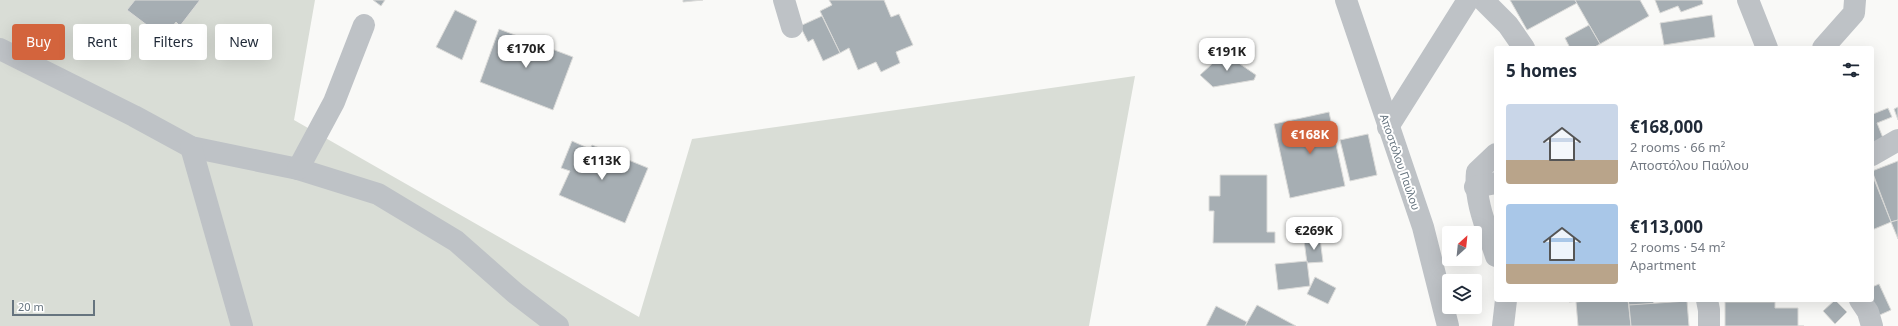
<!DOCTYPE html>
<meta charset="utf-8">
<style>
:root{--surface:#fff;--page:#f2f2f3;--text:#1f2937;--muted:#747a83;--accent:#d3643d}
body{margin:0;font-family:"Noto Sans",sans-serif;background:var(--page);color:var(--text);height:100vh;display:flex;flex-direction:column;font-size:15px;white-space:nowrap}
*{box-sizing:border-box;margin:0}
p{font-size:13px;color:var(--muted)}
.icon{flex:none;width:22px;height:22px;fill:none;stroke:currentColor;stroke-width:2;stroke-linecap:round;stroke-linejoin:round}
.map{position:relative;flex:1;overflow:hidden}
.sheet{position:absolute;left:1494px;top:46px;width:380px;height:256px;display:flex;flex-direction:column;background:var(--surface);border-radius:4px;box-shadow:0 4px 16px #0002}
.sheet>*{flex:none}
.banner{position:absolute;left:12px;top:24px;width:380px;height:36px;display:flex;gap:8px}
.needle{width:26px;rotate:27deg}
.fabs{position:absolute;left:1442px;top:226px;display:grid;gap:8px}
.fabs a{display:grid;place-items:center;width:40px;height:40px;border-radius:4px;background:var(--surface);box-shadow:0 4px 16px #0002;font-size:20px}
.scale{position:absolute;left:12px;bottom:10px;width:83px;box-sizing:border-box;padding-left:4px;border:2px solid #66747f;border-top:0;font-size:11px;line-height:14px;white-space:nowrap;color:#66747f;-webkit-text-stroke:3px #fff;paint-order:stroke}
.price{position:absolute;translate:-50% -34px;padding:0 9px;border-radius:8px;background:#fff;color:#222;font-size:13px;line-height:26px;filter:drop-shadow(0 1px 2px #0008)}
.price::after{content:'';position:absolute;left:50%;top:24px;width:12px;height:9px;margin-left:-6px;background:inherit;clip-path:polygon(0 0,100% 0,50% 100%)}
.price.current{background:var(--accent);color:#fff}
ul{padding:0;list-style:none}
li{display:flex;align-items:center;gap:12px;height:100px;padding:0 12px}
li span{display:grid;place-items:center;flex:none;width:112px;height:80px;border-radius:4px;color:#555}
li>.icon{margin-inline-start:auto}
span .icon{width:48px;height:48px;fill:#fffc;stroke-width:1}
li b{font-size:17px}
h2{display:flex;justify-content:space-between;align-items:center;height:48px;padding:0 12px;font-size:17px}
.tag{padding:0 14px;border-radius:4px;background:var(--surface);box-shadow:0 4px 16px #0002;font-size:14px;line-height:36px}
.tag.current{background:var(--accent);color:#fff}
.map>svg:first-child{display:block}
.green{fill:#d9ddd6}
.building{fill:#a6aeb3;stroke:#dbdbd9}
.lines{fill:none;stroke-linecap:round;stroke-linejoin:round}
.minor{stroke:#bec2c6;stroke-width:22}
.labels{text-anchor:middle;stroke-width:4;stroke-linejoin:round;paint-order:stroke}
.street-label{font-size:11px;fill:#66747f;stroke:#fff}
</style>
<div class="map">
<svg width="1898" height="326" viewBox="0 0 1898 326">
<rect width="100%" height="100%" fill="#f9f9f7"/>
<!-- green -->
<path class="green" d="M0 0H315L294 120 639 317 692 139 1135 76 1089 326H0Z"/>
<!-- building -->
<g class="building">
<path d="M135 0H200L180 26 176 22 164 38 127 10Z"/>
<path d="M373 0H385L381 6Z"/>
<path d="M683 0H703L683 2Z"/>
<path d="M829 0H884L891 17 899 14 913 45 896 52 900 63 881 72 876 62 858 70 849 48 840 53 820 11 832 5Z"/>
<path d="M1510 0H1575L1577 3 1527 30Z"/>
<path d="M1575 0H1640L1649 16 1600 44Z"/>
<path d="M1655 0H1702L1703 4 1681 12 1678 6 1660 13Z"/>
<path d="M455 10 477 21 462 60 436 47Z"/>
<path d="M1712 15 1715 37 1664 45 1660 23Z"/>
<path d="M822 16 840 53 823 61 813 39 808 42 800 26Z"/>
<path d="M1589 25 1600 44 1593 48H1570L1565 38Z"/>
<path d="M499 29 573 57 553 110 480 82Z"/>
<path d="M1224 53 1256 75 1254 80 1213 87 1200 75Z"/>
<path d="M1898 107V120L1894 109Z"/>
<path d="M1888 108 1892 117 1877 123 1885 143 1872 148V111L1873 114Z"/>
<path d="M1329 112 1345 186 1290 198 1274 124Z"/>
<path d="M1368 134 1377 175 1350 181 1340 140Z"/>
<path d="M572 141 590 149 592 145 648 168 625 223 559 195 570 171 561 168Z"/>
<path d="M1898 161V220L1891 222 1872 171Z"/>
<path d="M1872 174 1891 222 1872 230Z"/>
<path d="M1220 175H1267V232H1275V243H1213L1214 211H1209V196H1220Z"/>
<path d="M1898 220V239L1891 222Z"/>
<path d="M1320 238 1323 262 1307 263 1304 240Z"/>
<path d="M1307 261 1310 286 1278 290 1275 264Z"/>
<path d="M1315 277 1336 288 1328 304 1307 294Z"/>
<path d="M1879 284 1891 310 1873 318 1872 287Z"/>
<path d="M1569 300H1595L1569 302Z"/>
<path d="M1595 300H1628L1631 326H1578L1576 302Z"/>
<path d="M1628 300H1653L1654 304 1629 305Z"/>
<path d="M1835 300 1847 312 1835 324 1823 311Z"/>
<path d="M1687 301 1689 326H1631L1629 305Z"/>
<path d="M1725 302H1775V308H1798V326H1804H1725Z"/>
<path d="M1257 305 1296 326H1245Z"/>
<path d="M1216 306 1247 322 1245 326H1206Z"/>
</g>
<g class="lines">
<!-- minor -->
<g class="minor">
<path d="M784 0 792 27"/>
<path d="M1346 0 1423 227 1448 326"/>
<path d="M1483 0 1508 25 1524 48"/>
<path d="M1748 0 1767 48"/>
<path d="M1823 48 1854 13 1855 0"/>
<path d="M0 49 134 116 191 147 298 169 378 194 456 241 515 293 558 326"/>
<path d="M1388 127 1468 0"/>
<path d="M191 147 242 326"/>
<path d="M1496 154 1477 172C1474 201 1487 229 1496 256"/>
<path d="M1872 155 1898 140"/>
<path d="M298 169 334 102 364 25"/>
<path d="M1475 187 1496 183"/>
<path d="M1707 300 1709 310V326"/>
<path d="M1860 300 1868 312 1872 326"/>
<path d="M1503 326 1506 300"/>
</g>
</g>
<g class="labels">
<!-- street labels -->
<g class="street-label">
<text transform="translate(1400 162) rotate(71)" y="4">Αποστόλου Παύλου</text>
</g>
</g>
</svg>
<div class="fabs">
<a><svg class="needle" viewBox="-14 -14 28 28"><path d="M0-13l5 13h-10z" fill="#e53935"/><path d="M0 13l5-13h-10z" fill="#747a83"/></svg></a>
<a><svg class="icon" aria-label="layers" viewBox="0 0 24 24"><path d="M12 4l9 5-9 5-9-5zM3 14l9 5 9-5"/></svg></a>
</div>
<div class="scale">20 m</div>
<b class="price" style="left:526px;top:69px">€170K</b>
<b class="price" style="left:1227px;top:72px">€191K</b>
<b class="price current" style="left:1310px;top:155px">€168K</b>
<b class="price" style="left:602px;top:181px">€113K</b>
<b class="price" style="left:1314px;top:251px">€269K</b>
<div class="banner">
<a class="tag current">Buy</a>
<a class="tag">Rent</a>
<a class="tag">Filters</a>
<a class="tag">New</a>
</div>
<section class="sheet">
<h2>5 homes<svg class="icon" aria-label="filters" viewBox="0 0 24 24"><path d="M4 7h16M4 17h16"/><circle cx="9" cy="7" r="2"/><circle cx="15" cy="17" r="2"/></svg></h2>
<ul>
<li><span style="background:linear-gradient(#c9d6e8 70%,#b9a48a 0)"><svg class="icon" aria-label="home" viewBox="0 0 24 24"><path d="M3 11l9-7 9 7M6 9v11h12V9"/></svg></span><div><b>€168,000</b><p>2 rooms · 66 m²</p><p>Αποστόλου Παύλου</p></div></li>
<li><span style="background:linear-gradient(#a9c7e8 75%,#b9a48a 0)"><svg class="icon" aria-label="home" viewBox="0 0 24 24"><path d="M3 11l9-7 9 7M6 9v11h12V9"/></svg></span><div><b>€113,000</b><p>2 rooms · 54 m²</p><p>Apartment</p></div></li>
</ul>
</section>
</div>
